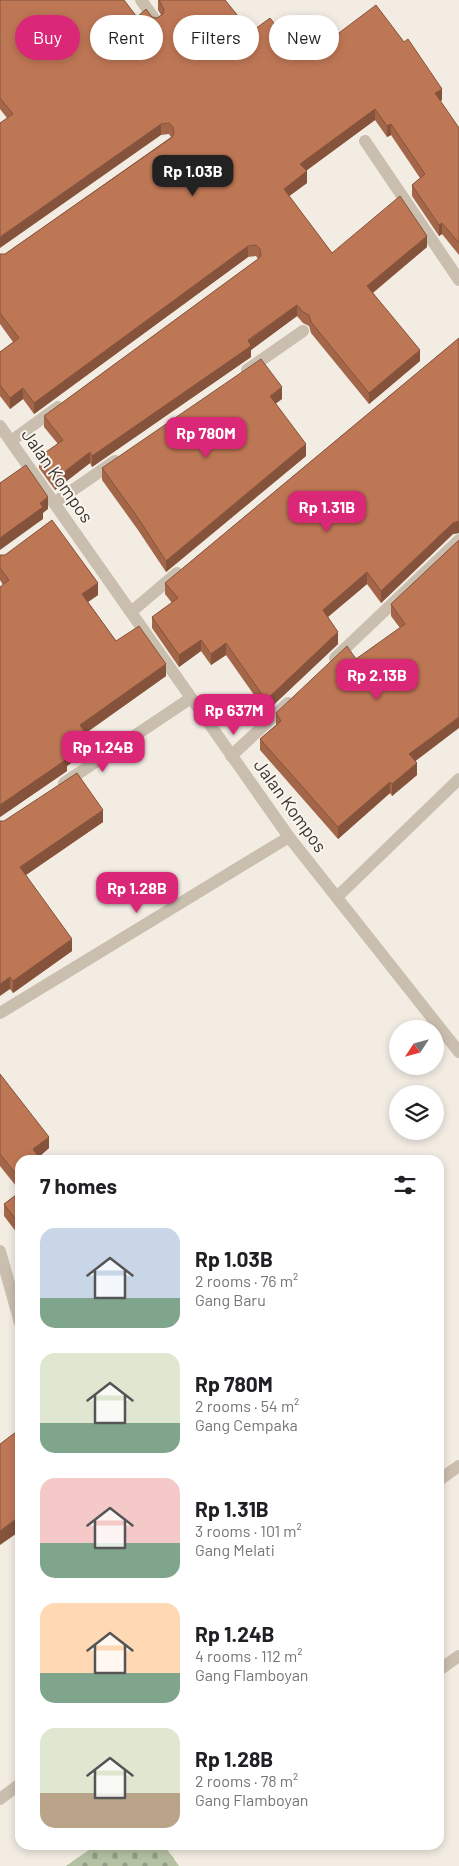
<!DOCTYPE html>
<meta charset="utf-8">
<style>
:root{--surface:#fff;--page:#f2f2f2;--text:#202124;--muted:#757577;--accent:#db2777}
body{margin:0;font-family:Barlow,sans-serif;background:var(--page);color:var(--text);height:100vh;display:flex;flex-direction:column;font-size:19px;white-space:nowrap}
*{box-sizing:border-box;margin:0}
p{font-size:16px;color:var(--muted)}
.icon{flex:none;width:28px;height:28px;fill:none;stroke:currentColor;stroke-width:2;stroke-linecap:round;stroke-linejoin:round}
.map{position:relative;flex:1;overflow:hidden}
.details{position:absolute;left:15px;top:1155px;width:429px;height:695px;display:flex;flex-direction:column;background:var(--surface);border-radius:15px;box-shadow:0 2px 8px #0003}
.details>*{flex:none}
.hud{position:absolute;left:15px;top:15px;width:430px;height:45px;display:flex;gap:10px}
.needle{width:32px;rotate:234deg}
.controls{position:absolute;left:389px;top:1020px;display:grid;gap:10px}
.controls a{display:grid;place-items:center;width:55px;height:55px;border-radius:50%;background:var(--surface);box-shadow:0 2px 8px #0003;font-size:25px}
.price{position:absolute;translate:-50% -42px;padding:0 11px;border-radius:10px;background:var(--accent);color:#fff;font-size:16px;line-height:32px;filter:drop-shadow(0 1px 2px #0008)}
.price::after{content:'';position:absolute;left:50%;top:30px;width:15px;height:11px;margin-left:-8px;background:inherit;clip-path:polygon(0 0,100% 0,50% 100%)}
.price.on{background:#222;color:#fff}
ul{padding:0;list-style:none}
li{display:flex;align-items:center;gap:15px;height:125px;padding:0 25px}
li span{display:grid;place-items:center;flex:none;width:140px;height:100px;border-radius:15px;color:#555}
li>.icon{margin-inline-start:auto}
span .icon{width:60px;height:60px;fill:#fffc;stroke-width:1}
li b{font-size:21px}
h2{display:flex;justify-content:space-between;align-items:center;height:60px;padding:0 25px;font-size:21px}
.tag{padding:0 18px;border-radius:22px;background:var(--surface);box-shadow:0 2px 8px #0003;font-size:18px;line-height:45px}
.tag.on{background:var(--accent);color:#fff}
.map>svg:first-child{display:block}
.cemetery{fill:url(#cemetery-stones)}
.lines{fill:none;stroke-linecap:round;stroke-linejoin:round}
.lane{stroke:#cabeaf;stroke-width:12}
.street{stroke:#cabeaf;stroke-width:12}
.wall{fill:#a36649}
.shaded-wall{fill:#85533c}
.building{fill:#be7755;stroke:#85533c}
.labels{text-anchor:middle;stroke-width:4;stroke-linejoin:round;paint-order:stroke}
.street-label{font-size:18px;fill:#3a322c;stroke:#faf6ef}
</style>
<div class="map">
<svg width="459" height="1866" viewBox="0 0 459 1866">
<defs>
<pattern id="cemetery-stones" width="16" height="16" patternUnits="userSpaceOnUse" patternTransform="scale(1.25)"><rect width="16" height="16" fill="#b4c1a3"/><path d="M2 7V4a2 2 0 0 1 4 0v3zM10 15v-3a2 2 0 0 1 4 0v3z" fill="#939d85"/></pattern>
</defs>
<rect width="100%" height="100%" fill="#f2ece3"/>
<!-- cemetery -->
<path class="cemetery" d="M96 1845H164L179 1866H66Z"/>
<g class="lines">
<!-- lane -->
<path class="lane" d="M439 1670 459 1656"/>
<!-- street -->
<g class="street">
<path d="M141 0 156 21"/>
<path d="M365 141 459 280"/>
<path d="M247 370 303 331"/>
<path d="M0 426 289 837 459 1052"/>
<path d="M11 441 58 407"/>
<path d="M54 503 115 461"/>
<path d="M131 612 177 573"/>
<path d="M335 658 459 540"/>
<path d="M231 756 288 703"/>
<path d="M64 783 191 698"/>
<path d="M337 897 459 779"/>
<path d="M0 1013 289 837"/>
<path d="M0 1251 20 1323"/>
<path d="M439 1480 459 1466"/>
<path d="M0 1799 20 1784"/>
</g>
</g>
<!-- wall -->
<g class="wall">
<path d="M0 0 137 17H152L157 18 161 15 158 10V0H225L251 32 303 60 442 100 440 101 459 128V255L442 234 439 236 412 196V185L420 178 391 135 387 137 375 120 306 171 307 183 289 196 332 253 427 247 373 293 420 361 369 404 311 333 309 326 303 323 297 316 251 350V357L92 467 90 463 55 490 39 468V457L58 444 44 427V416L258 259 256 256 248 257 34 414 23 399 10 409 0 396V352L13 342 0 324V254H5L171 137 169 134 161 135 7 118 0 109Z"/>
<path d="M459 338V533L453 534 381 603 367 584 328 617 338 644 266 712 226 655 211 665 201 651 179 667 152 628V617L172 603 165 594V583Z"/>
<path d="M282 399 275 403 306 456 166 572 138 530 102 480V468Z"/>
<path d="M459 540 415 761 417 775 392 796 390 793 338 839 260 750V739L276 725V713L356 659 400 628 391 616V604Z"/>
<path d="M0 555 98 595 88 602 116 641 166 676 86 733 89 750 67 766V771L0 817V587L3 585 0 580Z"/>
<path d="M0 821 103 822 26 875 72 951 13 993 10 989Z"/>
<path d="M0 1074 49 1148 39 1157 20 1160V1191L0 1166Z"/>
<path d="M20 1192V1237L4 1216V1204Z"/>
</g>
<!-- shaded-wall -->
<g class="shaded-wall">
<path d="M442 89V100L435 104V93Z"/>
<path d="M375 109V120L300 175V164Z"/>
<path d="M161 124V135L0 248V237Z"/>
<path d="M391 124V135L387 137V126Z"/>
<path d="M307 171V183L284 200V189Z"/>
<path d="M442 223V234L439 236V225Z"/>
<path d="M427 236V247L367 297V286Z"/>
<path d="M248 246V257L34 414V403Z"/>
<path d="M297 305V316L251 350V357L92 467V456Z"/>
<path d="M420 350V361L369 404V393Z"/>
<path d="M282 387V399L270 408V396Z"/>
<path d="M23 388V399L10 409V398Z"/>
<path d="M306 444V456L166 572V561Z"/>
<path d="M90 452V463L55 490V479Z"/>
<path d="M48 497V509L43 513V519L0 550V538L40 503Z"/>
<path d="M459 521V533L453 534 381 603V591L453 523Z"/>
<path d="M367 572V584L323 621V610Z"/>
<path d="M98 583V595L82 606V594Z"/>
<path d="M338 632V644L266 712V700Z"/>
<path d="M201 640V651L179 667V655Z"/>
<path d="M226 643V655L211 665V654Z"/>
<path d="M166 664V676L80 737V725Z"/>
<path d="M459 717V728L409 766V754Z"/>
<path d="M89 738V750L67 766V771L0 817V805L65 756Z"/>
<path d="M417 763V775L392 796V784Z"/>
<path d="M390 782V793L338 839V827Z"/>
<path d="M103 810V822L20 879V867Z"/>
<path d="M72 939V951L13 993V981Z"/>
<path d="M10 977V989L0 996V984Z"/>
<path d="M49 1137V1148L35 1160 33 1149Z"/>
<path d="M20 1516V1531L0 1545V1531Z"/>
</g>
<!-- building -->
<g class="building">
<path d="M0 0H124L137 17 146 9 152 17 157 18 163 14 164 10 159 0H225L251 32 270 18 303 60 376 5 404 42 408 39 442 89 435 93 459 128V243L442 223 439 225 412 185 425 174 391 124 387 126 375 109 300 164 307 171 284 189 332 253 400 196 427 236 367 286 420 350 369 393 311 322 309 315 303 312 297 305 248 340 251 346 92 456 90 452 55 479 39 457 63 440 44 416 258 259 261 256 260 249 256 245 248 246 34 403 23 388 10 398 0 385V352L19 338 0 313V254H5L171 138 174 134 173 127 169 123 161 124 0 237V123L13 114 0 98Z"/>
<path d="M459 338V521L453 523 381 591 367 572 323 610 338 632 266 700 226 643 211 654 201 640 179 655 152 617 178 598 165 583Z"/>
<path d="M261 359 282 387 270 396 306 444 166 561 138 518 102 468Z"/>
<path d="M26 465 48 497 40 503 43 507 0 538V483Z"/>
<path d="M52 520 98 583 82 594 116 641 139 626 166 664 80 725 89 738 65 756 67 759 0 805V587L9 580 0 568V555H5Z"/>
<path d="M459 540V717L409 754 417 763 392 784 390 782 338 827 260 739 281 721 276 713 347 646 356 659 405 624 391 604Z"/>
<path d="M77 773 103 810 20 867 72 939 13 981 10 977 0 984V821H4Z"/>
<path d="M0 1074 49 1137 33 1149 41 1160H20V1179L0 1154Z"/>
<path d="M20 1192V1225L4 1204Z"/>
<path d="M20 1429V1516L0 1531V1444Z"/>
</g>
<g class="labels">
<!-- street labels -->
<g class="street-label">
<text transform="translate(57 476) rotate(55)" y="6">Jalan Kompos</text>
<text transform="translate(290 806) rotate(54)" y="6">Jalan Kompos</text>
</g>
</g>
</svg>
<div class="controls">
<a><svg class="needle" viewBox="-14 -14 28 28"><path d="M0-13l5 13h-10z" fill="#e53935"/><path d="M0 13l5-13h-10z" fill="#757577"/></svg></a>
<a><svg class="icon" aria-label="layers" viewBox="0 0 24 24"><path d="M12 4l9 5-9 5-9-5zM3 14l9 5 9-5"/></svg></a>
</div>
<b class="price on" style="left:193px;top:197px">Rp 1.03B</b>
<b class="price" style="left:206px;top:459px">Rp 780M</b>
<b class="price" style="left:327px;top:533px">Rp 1.31B</b>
<b class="price" style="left:377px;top:701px">Rp 2.13B</b>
<b class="price" style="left:234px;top:736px">Rp 637M</b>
<b class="price" style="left:103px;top:773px">Rp 1.24B</b>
<b class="price" style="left:137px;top:914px">Rp 1.28B</b>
<div class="hud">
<a class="tag on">Buy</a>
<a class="tag">Rent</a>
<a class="tag">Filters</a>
<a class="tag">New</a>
</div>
<section class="details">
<h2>7 homes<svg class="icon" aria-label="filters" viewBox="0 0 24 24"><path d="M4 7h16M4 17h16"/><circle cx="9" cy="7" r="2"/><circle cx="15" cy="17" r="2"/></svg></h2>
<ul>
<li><span style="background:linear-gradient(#c9d6e8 70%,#7fa58c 0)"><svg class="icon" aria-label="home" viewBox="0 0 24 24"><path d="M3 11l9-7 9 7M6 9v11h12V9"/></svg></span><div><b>Rp 1.03B</b><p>2 rooms · 76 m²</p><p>Gang Baru</p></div></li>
<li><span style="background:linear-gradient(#dfe7d0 70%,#7fa58c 0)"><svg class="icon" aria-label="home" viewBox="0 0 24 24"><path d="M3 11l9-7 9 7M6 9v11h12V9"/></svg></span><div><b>Rp 780M</b><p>2 rooms · 54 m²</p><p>Gang Cempaka</p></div></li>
<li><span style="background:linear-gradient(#f6c9c9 65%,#7fa58c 0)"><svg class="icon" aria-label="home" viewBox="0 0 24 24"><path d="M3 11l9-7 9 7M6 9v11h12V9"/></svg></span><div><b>Rp 1.31B</b><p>3 rooms · 101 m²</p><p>Gang Melati</p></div></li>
<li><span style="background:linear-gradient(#ffd9b3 70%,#7fa58c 0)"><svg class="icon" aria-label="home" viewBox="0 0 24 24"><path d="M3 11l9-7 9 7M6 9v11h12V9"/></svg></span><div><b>Rp 1.24B</b><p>4 rooms · 112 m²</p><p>Gang Flamboyan</p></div></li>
<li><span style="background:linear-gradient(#dfe7d0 65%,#b9a48a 0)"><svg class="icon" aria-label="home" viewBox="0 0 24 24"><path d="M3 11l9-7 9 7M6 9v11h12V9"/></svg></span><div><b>Rp 1.28B</b><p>2 rooms · 78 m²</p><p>Gang Flamboyan</p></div></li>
</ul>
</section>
</div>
